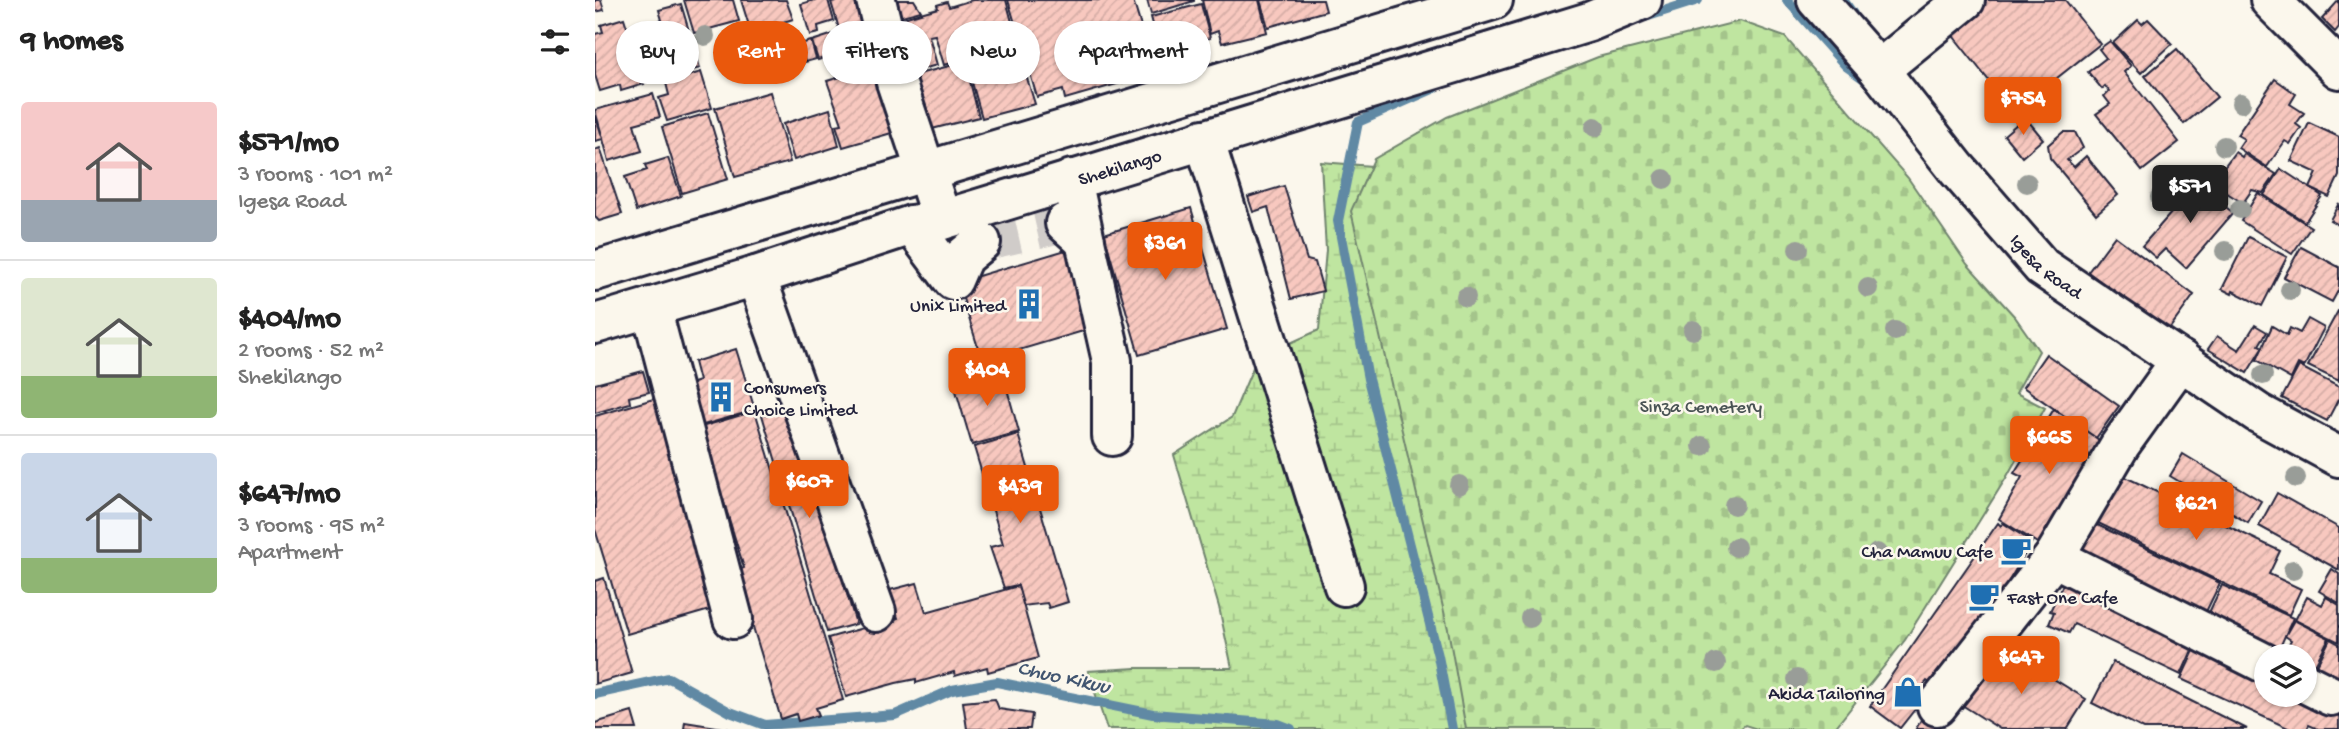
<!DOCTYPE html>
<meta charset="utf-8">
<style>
:root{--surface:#fff;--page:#f6f6f6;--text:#222;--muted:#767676;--line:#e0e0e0;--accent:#ea580c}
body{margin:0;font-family:"Gochi Hand",sans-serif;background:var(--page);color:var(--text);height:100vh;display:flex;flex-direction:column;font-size:26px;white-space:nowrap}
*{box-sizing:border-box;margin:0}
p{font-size:23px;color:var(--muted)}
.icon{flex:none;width:38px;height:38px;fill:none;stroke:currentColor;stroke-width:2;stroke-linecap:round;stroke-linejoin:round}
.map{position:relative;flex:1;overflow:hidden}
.details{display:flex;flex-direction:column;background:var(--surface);width:595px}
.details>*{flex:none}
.banner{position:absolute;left:21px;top:21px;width:665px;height:63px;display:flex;gap:14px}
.buttons{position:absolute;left:1659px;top:644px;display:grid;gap:14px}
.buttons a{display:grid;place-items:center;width:63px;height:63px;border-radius:50%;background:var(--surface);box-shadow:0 2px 5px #0004;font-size:35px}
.price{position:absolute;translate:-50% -60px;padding:0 16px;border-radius:7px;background:var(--accent);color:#fff;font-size:23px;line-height:46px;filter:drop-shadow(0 2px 4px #0008)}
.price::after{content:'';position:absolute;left:50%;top:42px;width:21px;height:16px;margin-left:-10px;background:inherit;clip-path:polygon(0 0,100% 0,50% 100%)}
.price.active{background:#222;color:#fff}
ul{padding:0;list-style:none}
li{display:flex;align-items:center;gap:21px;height:175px;padding:0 21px}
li+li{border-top:2px solid var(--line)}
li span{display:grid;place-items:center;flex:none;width:196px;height:140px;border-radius:7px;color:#555}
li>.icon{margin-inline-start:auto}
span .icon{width:84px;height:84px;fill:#fffc;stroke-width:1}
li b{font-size:30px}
h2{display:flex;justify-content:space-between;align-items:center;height:84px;padding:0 21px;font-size:30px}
.pill{padding:0 24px;border-radius:32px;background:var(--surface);box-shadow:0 2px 5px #0004;font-size:24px;line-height:63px}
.pill.active{background:var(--accent);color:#fff}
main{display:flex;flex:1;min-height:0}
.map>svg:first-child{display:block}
.wetland{fill:url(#wetland-marsh);stroke:#70846e;stroke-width:2}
.cemetery{fill:url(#cemetery-stones);stroke:#70846e;stroke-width:2}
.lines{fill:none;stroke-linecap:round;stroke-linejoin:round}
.stream{stroke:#6089a4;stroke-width:10}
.building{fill:url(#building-hatch);stroke:#22223b;stroke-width:2}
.minor-tunnel{stroke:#d0ccc9;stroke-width:38;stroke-dasharray:38 19;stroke-linecap:butt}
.minor-casing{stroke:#22223b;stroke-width:44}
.major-casing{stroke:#22223b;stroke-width:44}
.minor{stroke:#fbf7ec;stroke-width:38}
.major{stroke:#fbf7ec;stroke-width:38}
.tree{fill:#999d98}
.labels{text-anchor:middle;stroke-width:5;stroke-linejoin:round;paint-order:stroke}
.street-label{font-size:19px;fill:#22223b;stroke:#fbf7ec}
.poi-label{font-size:19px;fill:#22223b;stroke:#fbf7ec;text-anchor:end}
.park-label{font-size:19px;fill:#495354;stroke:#fbf7ec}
.water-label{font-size:21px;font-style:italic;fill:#415570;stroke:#fbf7ec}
</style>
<main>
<section class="details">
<h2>9 homes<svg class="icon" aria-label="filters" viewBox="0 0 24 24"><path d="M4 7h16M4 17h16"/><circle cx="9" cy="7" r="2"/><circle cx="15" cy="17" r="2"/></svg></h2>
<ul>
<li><span style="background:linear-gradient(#f6c9c9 70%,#9aa5b1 0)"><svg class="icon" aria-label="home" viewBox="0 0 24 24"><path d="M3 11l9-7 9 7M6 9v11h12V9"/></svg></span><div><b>$571/mo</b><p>3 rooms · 101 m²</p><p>Igesa Road</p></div></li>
<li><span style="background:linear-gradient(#dfe7d0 70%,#8fb573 0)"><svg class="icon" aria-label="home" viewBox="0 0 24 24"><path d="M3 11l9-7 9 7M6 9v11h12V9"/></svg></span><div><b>$404/mo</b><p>2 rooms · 52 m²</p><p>Shekilango</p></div></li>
<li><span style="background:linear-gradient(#c9d6e8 75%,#8fb573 0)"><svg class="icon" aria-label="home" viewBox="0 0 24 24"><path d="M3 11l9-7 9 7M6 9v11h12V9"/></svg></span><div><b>$647/mo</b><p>3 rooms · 95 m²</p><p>Apartment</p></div></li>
</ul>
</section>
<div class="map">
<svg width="1744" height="729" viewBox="0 0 1744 729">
<defs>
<pattern id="wetland-marsh" width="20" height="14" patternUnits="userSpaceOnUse" patternTransform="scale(1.75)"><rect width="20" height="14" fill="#bfe5a0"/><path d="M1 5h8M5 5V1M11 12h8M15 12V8" fill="none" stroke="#a4c48b"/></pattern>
<pattern id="cemetery-stones" width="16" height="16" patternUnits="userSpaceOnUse" patternTransform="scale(1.75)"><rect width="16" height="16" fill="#bfe5a0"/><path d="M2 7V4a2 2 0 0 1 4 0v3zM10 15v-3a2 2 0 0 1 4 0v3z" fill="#a4c48b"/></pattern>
<pattern id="building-hatch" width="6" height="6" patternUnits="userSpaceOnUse" patternTransform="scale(1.75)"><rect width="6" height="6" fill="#f8c8bf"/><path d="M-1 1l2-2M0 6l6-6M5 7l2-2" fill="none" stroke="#d4aca5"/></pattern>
</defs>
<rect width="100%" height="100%" fill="#fbf7ec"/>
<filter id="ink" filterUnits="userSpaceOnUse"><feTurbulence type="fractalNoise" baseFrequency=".0143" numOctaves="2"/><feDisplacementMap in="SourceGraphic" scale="14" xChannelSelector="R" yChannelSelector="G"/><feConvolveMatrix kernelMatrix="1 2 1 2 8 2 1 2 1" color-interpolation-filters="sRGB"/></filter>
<g filter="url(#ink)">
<!-- wetland -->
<path class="wetland" d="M726 162 815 169 912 729H512L493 671 541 668H637L624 607 579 455 637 417 662 358 724 330 731 250Z"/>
<!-- cemetery -->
<path class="cemetery" d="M1145 21 1190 37 1313 178 1372 264 1420 317 1444 351 1421 393 1450 408 1411 478 1310 640 1239 729H1162L1150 725 1145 729H871L853 629 756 211 779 159 852 117 1003 57Z"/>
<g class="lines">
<!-- stream -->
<g class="stream">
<path d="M1192 0 1251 66 1272 81"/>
<path d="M1248 0 1258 14"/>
<path d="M1050 17 1103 0"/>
<path d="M840 88 763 122 743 221 773 379 843 656 857 729"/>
<path d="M0 694 74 678 135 712 170 725 300 715 357 690 402 682 558 714 683 724 696 729"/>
</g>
</g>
<!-- building -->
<g class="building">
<path d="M0 0H6L9 10 0 12Z"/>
<path d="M89 0H138L144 21 99 33Z"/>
<path d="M146 0H191L198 19 156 32Z"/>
<path d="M219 0H233L239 21 223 26 224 33 215 35 206 4Z"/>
<path d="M244 0H263L277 43 223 60 217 41 245 32 236 2Z"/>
<path d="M295 0H319L326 11 296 19Z"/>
<path d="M377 0H411L420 33 404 38 403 33 394 35 390 23 377 27 381 43 365 48 368 60 349 65 340 35 334 36 342 65 308 74 294 22 343 8 342 5 352 2 354 7Z"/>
<path d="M413 0H538L560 73 470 99 468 90 442 97Z"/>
<path d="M552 0H599V1L556 14Z"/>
<path d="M607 0H664L672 32 627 43 623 31 615 34Z"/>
<path d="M665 0H728L731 11 673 27Z"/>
<path d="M1384 0H1470L1505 44 1419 112 1351 27Z"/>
<path d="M1744 0V27L1740 32 1727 19Z"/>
<path d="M86 4 105 68 83 74 81 65 52 73 38 28 67 20 64 10Z"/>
<path d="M606 4 615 38 565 51 556 17Z"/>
<path d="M29 18 38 46 34 47 38 59 41 58 49 84 26 91 25 85 5 91 0 75V34L8 32 6 25Z"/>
<path d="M1553 19 1577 44 1546 73 1518 43 1543 20 1547 24Z"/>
<path d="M419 36 440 104 387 118 368 50Z"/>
<path d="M216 41 221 59 210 62 205 44Z"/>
<path d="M1515 41 1536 66 1529 72 1584 142 1547 171 1501 114 1515 104 1509 96 1514 91 1510 86 1507 89 1493 72 1511 58 1504 49Z"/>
<path d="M1582 49 1622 97 1589 124 1550 76Z"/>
<path d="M370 62 384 117 333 130 308 78Z"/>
<path d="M275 68 277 73 282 72 300 132 248 147 241 125 247 124 232 81Z"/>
<path d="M106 72 117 108 72 121 64 98 74 95 71 83Z"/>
<path d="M1680 79 1701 94 1695 104 1709 113 1701 124 1706 128 1695 144 1690 141 1672 167 1643 148 1649 139 1642 135Z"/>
<path d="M175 92 195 162 140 177 120 108Z"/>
<path d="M58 94 65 117 39 124 47 151 14 161 0 110Z"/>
<path d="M235 109 244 146 199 160 188 124Z"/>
<path d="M113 113 133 179 87 193 67 127Z"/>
<path d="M0 115 8 139 0 141Z"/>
<path d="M1430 117 1448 139 1427 157 1409 135Z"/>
<path d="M1714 123 1744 137V176L1734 197 1715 188 1722 173 1696 161Z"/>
<path d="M1468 132H1480L1488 148 1472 160 1479 167 1491 156 1523 195 1501 214 1455 158 1453 145Z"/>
<path d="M5 148 27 214 4 221 0 217V150Z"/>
<path d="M1640 152 1647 157 1649 154 1681 174 1668 193 1657 190 1648 203 1624 188 1627 183 1620 179Z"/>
<path d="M73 158 86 196 41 211 30 177 52 170 50 165Z"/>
<path d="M1686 169 1727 196 1710 222 1669 195Z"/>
<path d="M1607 178 1622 190 1617 195 1638 213 1591 268 1570 249 1561 258 1547 246Z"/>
<path d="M689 186 712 260 720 262 728 291 696 299 673 207 658 212 653 197Z"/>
<path d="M1663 193 1716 227 1697 254 1646 221Z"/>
<path d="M1744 203V225L1735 220Z"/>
<path d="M596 208 632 329 544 355 509 234Z"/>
<path d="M1520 236 1599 295 1572 332 1493 272Z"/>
<path d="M1653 237 1692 257 1667 306 1638 291 1637 294 1627 289Z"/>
<path d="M481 247 505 326 387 361 363 282Z"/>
<path d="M1706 247 1744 267V289L1737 302 1689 277Z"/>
<path d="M1743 311H1744V381L1713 366Z"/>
<path d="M1713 319 1729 328 1709 367 1703 364 1696 379 1662 360 1677 326 1692 335 1695 328 1705 333Z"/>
<path d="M1660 325 1672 332 1664 345 1668 347 1652 373 1613 349 1622 336 1644 350Z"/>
<path d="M141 349 160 410 105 426 92 385 104 381 99 362Z"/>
<path d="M1451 354 1524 406 1501 438 1428 387Z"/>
<path d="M1704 366 1744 387V398L1732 421 1687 398Z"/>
<path d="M48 371 54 392 34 397 35 403 0 413V384Z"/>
<path d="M407 371 424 432 377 445 359 384Z"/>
<path d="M62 398 125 607 32 634 0 529V416Z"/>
<path d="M196 407 261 624 232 632 167 415Z"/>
<path d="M1459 409 1507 442 1444 544 1404 519 1427 477 1419 473Z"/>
<path d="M160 411 248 700 221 708 224 715 203 721 201 714 186 719 141 571 149 568 106 427Z"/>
<path d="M423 434 473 602 454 608 452 603 428 606 422 585 409 588 395 547 408 544 379 447Z"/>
<path d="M1588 454 1666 501 1653 523 1575 476Z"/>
<path d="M1522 473 1685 551 1674 574 1706 589 1694 615 1499 521Z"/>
<path d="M1682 493 1744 528V570L1664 526Z"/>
<path d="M1403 523 1406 526 1408 523 1437 542 1403 599 1340 687 1332 681 1327 687 1332 694 1305 728 1275 706Z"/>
<path d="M1498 523 1625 583 1606 622 1482 556Z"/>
<path d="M1737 569 1744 574V603L1724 591Z"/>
<path d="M1472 576 1602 639 1586 675 1479 624 1474 633 1454 624 1459 612 1455 611Z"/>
<path d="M9 578 37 673 0 684V581Z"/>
<path d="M322 583 331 612 423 586 443 658 393 672 392 667 360 676 359 672 321 683V679L301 683 251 697 233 638 303 618 295 590Z"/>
<path d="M1627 585 1698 618 1681 656 1610 621Z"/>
<path d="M1712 597 1727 605 1731 597 1744 605V642L1700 620Z"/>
<path d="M1699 620 1734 638 1712 680 1710 656H1687L1696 640 1690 636Z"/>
<path d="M1735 639 1744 644V688L1717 675Z"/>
<path d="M1602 644 1671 675V695H1710L1744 708V729H1723L1714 725 1712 729H1695L1586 679Z"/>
<path d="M1404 645 1491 699 1472 729H1405L1367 705Z"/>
<path d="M1518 662 1652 729H1549L1497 703Z"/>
<path d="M400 699 404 709 437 714 435 729H372L368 702Z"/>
<path d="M37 712 42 729H0V723Z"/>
<path d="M1327 718 1346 729H1321Z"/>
<path d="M90 722 134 729H89Z"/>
</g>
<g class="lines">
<!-- minor-tunnel -->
<path class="minor-tunnel" d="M386 242 470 223"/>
<!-- minor casing -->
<g class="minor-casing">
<g id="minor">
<path d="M281 0 301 82 347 220"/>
<path id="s1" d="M1222 0 1284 70 1362 169 1447 267 1663 413 1744 457"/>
<path d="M1675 0 1744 69"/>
<path d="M1284 70 1370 0"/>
<path d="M609 139 749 586"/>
<path d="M470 223 490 241 477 179"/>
<path d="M317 225 358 280 368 257 386 242"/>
<path d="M490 241 517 361V436"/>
<path d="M161 276 281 612"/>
<path d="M56 307 138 619"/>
<path d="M1459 557 1671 664"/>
<path d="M1710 683 1736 696"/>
<path d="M1342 706 1459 557 1525 445 1586 360"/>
</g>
</g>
<!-- major casing -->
<g class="major-casing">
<g id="major">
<path d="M0 271 898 0"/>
<path id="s2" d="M0 324 161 276 317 225 347 220 994 22 1047 0"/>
</g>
</g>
<!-- minor -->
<use href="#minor" class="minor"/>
<!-- major -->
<use href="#major" class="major"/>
</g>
<!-- trees -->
<g class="tree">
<circle cx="110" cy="36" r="10"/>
<circle cx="1646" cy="103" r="10"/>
<circle cx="1000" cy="127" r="10"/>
<circle cx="1629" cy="146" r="10"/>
<circle cx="1069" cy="179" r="10"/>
<circle cx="1583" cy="180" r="10"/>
<circle cx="1432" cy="183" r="10"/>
<circle cx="1565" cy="197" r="10"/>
<circle cx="1645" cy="209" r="10"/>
<circle cx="1203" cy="249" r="10"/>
<circle cx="1630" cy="251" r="10"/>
<circle cx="1273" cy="288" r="10"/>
<circle cx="1695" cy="290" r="10"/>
<circle cx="871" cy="297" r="10"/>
<circle cx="1098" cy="330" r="10"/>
<circle cx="1300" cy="331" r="10"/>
<circle cx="1668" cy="375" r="10"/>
<circle cx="1107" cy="446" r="10"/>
<circle cx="1701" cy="478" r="10"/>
<circle cx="864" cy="485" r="10"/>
<circle cx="1139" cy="505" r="10"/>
<circle cx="1141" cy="547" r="10"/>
<circle cx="1282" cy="553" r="10"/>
<circle cx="1698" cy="570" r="10"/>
<circle cx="935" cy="618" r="10"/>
<circle cx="1121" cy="663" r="10"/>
<circle cx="1202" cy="679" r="10"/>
</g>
</g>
<!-- icons -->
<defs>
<g id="building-bare" transform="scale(2.415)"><path d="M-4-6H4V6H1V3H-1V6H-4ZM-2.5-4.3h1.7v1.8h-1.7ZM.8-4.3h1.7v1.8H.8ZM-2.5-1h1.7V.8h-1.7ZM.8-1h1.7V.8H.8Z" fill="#1f6fb2" stroke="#fbf7ec" stroke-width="2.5" paint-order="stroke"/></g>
<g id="cafe-bare" transform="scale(2.415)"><path d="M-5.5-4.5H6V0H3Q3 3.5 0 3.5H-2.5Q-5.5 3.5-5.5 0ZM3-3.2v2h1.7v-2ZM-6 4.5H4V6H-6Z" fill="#1f6fb2" stroke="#fbf7ec" stroke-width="2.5" paint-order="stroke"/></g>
<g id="shop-bare" transform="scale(2.415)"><path d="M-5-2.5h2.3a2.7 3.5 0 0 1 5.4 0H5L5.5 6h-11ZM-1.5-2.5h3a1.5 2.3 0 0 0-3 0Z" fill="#1f6fb2" stroke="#fbf7ec" stroke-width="2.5" paint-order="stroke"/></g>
</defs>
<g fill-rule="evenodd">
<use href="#building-bare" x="434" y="304"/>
<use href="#building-bare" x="126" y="397"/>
<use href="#cafe-bare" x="1421" y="550"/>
<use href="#cafe-bare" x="1389" y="596"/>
<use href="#shop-bare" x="1313" y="692"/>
</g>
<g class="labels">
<!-- street labels -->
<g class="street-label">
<text dy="7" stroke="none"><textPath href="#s2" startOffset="548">Shekilango</textPath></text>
<text dy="7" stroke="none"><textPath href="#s1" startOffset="352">Igesa Road</textPath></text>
</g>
<!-- poi labels -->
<g class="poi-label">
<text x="411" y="311">Unix Limited</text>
<text x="149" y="393" text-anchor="start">Consumers<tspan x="149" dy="22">Choice Limited</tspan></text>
<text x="1398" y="557">Cha Mamuu Cafe</text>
<text x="1412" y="603" text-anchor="start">Fast One Cafe</text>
<text x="1290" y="699">Akida Tailoring</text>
</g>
<!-- park labels -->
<g class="park-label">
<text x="1106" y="412">Sinza Cemetery</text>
</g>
<!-- water labels -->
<g class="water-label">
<text transform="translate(469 676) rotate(12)" y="7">Chuo Kikuu</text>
</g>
</g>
</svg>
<div class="buttons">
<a><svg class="icon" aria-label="layers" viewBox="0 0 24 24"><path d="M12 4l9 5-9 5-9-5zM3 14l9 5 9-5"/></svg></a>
</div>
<b class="price" style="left:1428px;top:137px">$754</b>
<b class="price active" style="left:1595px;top:225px">$571</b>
<b class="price" style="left:570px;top:282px">$361</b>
<b class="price" style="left:392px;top:408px">$404</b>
<b class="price" style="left:1454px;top:476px">$665</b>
<b class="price" style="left:214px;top:520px">$607</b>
<b class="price" style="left:425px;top:525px">$439</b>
<b class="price" style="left:1601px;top:542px">$621</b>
<b class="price" style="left:1426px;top:696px">$647</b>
<div class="banner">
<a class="pill">Buy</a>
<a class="pill active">Rent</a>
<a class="pill">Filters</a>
<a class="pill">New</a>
<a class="pill">Apartment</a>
</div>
</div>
</main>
